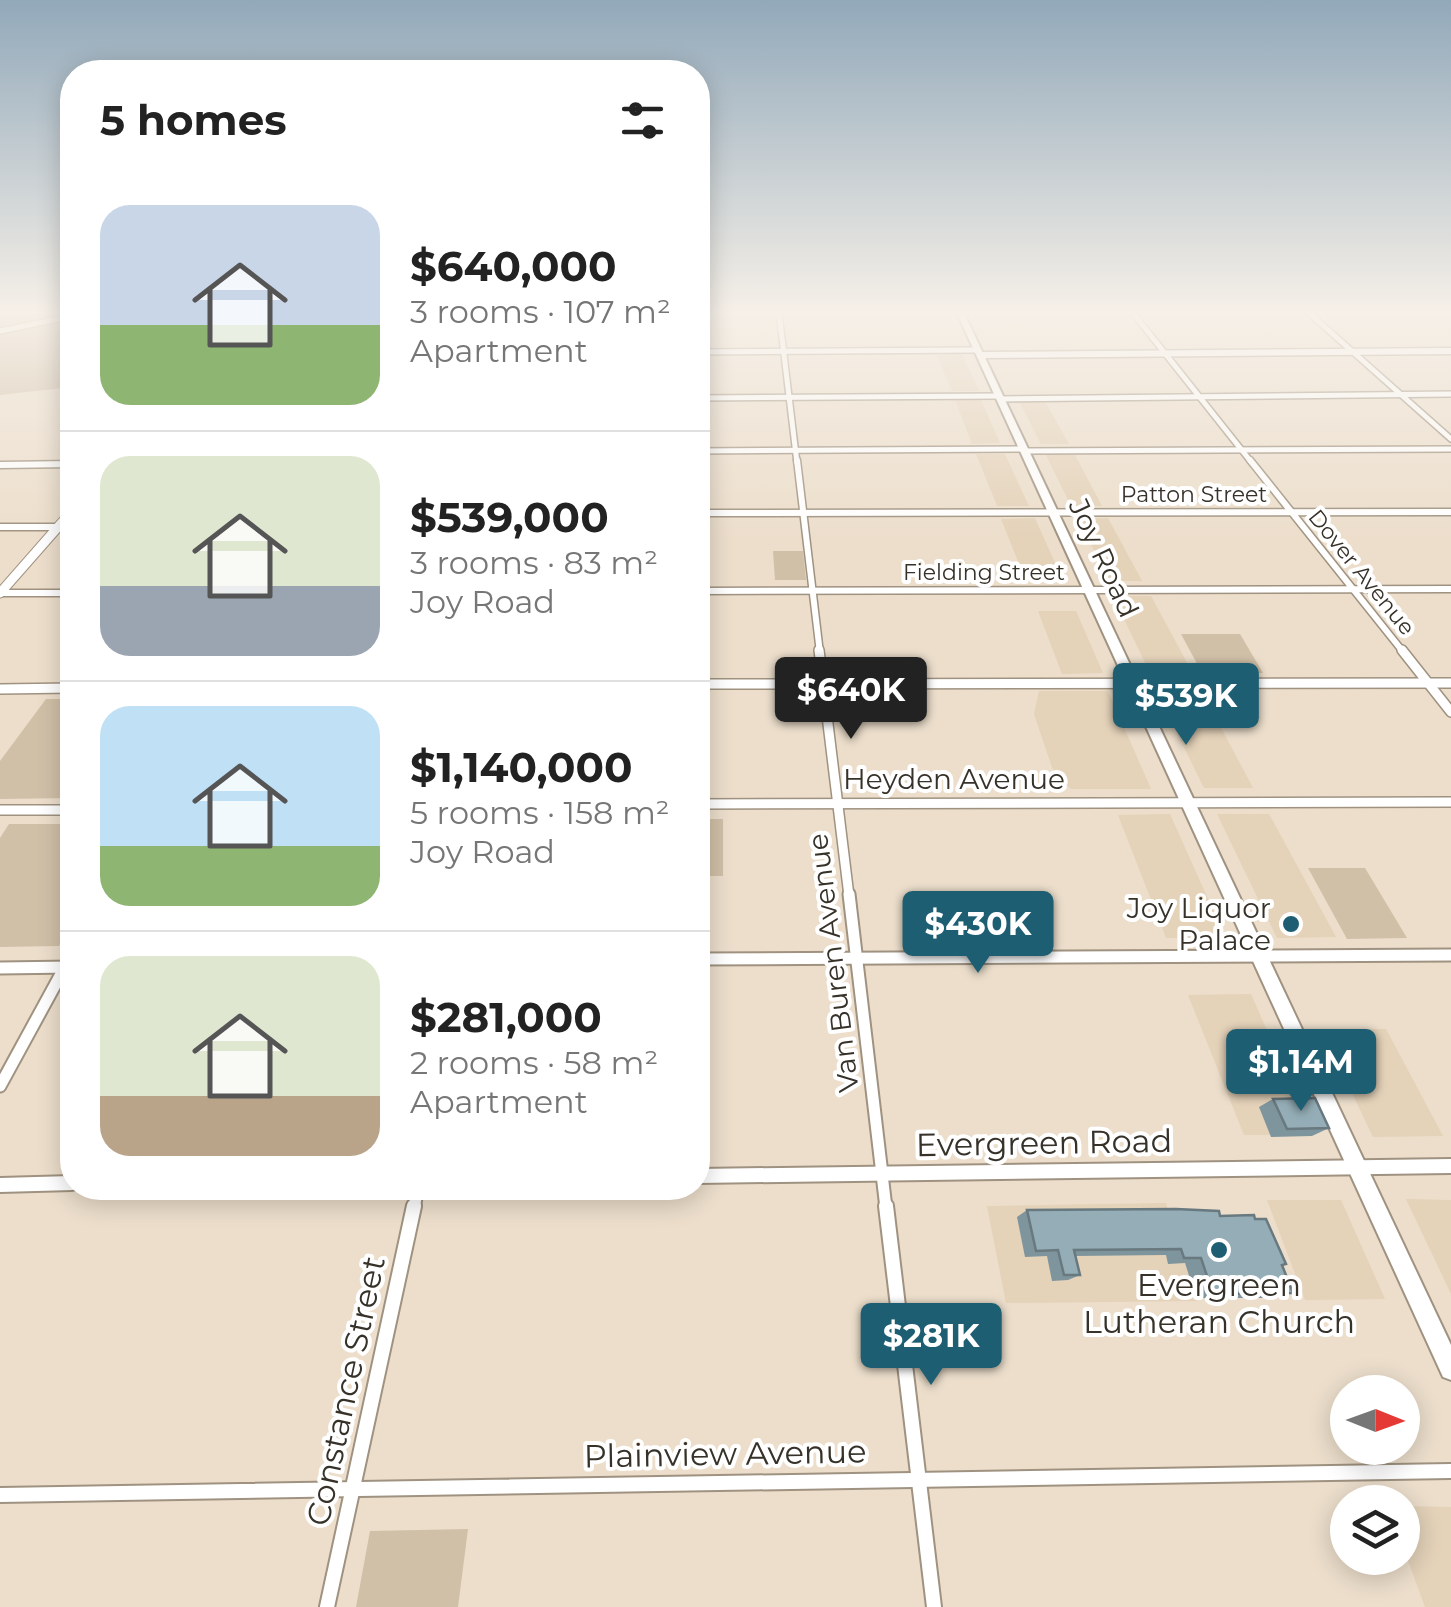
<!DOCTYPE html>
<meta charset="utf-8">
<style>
:root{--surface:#fff;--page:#f2f2f2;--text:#222;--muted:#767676;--line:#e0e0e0;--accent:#1d5e73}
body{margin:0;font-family:Montserrat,sans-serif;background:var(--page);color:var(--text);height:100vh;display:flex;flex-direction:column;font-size:38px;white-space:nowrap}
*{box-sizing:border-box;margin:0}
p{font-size:32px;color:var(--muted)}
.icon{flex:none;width:55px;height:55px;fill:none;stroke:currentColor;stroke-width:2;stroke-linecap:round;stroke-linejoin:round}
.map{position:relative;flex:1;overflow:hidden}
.details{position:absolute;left:60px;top:60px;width:650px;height:1140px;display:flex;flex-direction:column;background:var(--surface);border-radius:40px;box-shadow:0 5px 25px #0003}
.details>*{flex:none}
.needle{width:65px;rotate:91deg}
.buttons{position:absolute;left:1330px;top:1375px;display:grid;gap:20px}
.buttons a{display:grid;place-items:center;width:90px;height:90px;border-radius:50%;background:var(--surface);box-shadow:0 5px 25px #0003;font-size:50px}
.price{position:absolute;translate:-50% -85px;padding:0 22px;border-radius:10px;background:var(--accent);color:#fff;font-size:32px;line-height:65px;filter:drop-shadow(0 2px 5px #0008)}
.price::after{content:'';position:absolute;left:50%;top:60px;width:30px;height:22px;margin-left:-15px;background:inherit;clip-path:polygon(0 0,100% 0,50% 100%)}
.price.current{background:#222;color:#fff}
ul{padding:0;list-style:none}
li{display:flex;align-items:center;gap:30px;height:250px;padding:0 40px}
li+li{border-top:2px solid var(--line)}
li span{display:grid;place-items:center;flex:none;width:280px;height:200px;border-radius:30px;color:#555}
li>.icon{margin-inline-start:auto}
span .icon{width:120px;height:120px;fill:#fffc;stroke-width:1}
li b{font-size:42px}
h2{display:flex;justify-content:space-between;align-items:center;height:120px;padding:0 40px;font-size:42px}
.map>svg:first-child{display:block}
.built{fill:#e4d2b9}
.green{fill:#d1c0a8}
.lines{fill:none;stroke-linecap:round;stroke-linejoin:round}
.minor-far4-casing{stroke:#9f9280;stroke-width:8}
.minor-far3-casing{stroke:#9f9280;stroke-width:9}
.minor-far2-casing{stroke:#9f9280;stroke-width:12}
.minor-far1-casing{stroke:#9f9280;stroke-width:15}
.minor-casing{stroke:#9f9280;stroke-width:18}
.tertiary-far2-casing{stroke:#9f9280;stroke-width:9}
.tertiary-far1-casing{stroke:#9f9280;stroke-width:11}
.tertiary-casing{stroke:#9f9280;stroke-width:18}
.secondary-casing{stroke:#9f9280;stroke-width:4}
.minor-far4{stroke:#fff;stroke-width:5}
.minor-far3{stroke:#fff;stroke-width:6}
.minor-far2{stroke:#fff;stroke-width:9}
.minor-far1{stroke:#fff;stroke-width:11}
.minor{stroke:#fff;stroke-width:14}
.tertiary-far2{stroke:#fff;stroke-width:6}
.tertiary-far1{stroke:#fff;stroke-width:9}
.tertiary{stroke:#fff;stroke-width:14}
.secondary{fill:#fff;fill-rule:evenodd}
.wall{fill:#7f959d}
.building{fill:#94adb6;stroke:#68797f;stroke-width:2.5}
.poi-dot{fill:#1d5e73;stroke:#fff;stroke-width:4}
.labels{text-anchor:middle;stroke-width:8;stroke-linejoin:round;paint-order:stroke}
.far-street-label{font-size:22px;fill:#363129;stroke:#fff}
.street-label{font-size:28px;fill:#363129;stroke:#fff}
.poi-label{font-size:28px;fill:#363129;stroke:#fff;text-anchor:end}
.near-street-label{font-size:32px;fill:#363129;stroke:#fff}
.near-poi-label{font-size:32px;fill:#363129;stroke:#fff}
</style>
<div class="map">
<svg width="1451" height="1607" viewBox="0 0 1451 1607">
<rect width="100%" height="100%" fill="#ecdecb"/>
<!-- built -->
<g class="built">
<path d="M962 354 979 391H952L937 355Z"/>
<path d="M955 400H981L1000 443 972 444Z"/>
<path d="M1020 403H1046L1069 444H1041Z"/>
<path d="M976 454H1005L1029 506H997Z"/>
<path d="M1046 455H1075L1102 506H1071Z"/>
<path d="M1035 518 1063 581H1026L1001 519Z"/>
<path d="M1108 518 1142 581H1110L1078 519Z"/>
<path d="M1113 596H1151L1192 672 1150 673Z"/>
<path d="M1038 611H1076L1103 673 1062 674Z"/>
<path d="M1039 691H1108L1151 789H1071L1053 770 1034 714Z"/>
<path d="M1157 692H1202L1253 788H1204Z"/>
<path d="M1170 814 1225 937 1166 938 1118 815Z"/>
<path d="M1217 814H1269L1336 937 1277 938Z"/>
<path d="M1251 994 1313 1135H1244L1188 995Z"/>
<path d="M1386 1029 1443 1136 1373 1137 1322 1030Z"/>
<path d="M1406 1199 1451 1200V1294Z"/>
<path d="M1267 1200H1341L1385 1299 1305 1300Z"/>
<path d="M1166 1203 1197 1301 1006 1303 987 1206Z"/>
<path d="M1403 1506 1451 1507V1607H1425L1403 1547Z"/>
</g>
<!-- green -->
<g class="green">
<path d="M0 313H72V387L0 395Z"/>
<path d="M773 551H803L806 580H775Z"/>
<path d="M1181 634H1240L1263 673H1202Z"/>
<path d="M46 699H72V798L0 799V761Z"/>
<rect x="698" y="819" width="25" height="57"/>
<path d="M9 824H72V922L59 946 0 947V838Z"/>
<path d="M1308 868H1365L1407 938 1347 939Z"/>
<path d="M468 1529 458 1607H356L370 1531Z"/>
</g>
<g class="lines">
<!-- minor-far4 casing -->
<g class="minor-far4-casing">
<g id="minor-far4">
<path d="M779 313 797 463"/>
<path d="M1133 313 1252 463"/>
<path d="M1309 313 1451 439"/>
<path d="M0 331 72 316"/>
<path d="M698 352 977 350"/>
<path d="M698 398 999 396"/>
<path d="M1000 399 1451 394"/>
<path d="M698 451 1022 449"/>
<path d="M1024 451 1451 449"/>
</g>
</g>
<!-- minor-far3 casing -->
<g class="minor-far3-casing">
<g id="minor-far3">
<path d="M797 460 820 653"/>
<path d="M1250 460 1404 653"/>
<path d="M0 465 72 464"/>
<path d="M698 513 1451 512"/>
<path d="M0 527H59"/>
<path d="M698 591 1451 589"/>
<path d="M0 593H72"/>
</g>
</g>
<!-- minor-far2 casing -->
<g class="minor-far2-casing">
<g id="minor-far2">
<path d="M819 650 849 896"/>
<path d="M1402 650 1451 712"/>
<path d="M698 684 1451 683"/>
<path d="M0 689 72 688"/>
<path d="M698 804 1451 802"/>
<path d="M0 810H72"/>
</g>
</g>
<!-- minor-far1 casing -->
<g class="minor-far1-casing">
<g id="minor-far1">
<path d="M849 894 886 1208"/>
<path d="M698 959 1451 955"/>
<path d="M0 968 72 967"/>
<path d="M0 1086 72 954"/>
<path d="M414 1208 418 1188"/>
</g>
</g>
<!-- minor casing -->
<g class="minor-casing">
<g id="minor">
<path d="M886 1206 934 1607"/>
<path d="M0 1495 1451 1471"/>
<path d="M327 1607 414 1206"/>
</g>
</g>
<!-- tertiary-far2 casing -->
<g class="tertiary-far2-casing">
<path id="tertiary-far2" d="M980 355 1451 351"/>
</g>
<!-- tertiary-far1 casing -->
<g class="tertiary-far1-casing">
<path id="tertiary-far1" d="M0 593 72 511"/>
</g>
<!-- tertiary casing -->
<g class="tertiary-casing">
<g id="tertiary">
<path d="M698 1176 1451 1166"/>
<path d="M0 1185 72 1183"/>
</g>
</g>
<!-- secondary casing -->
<g class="secondary-casing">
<path id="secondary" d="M957 313H964L1451 1345V1380L1443 1377Z"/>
</g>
<!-- minor-far4 -->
<use href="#minor-far4" class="minor-far4"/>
<!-- minor-far3 -->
<use href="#minor-far3" class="minor-far3"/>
<!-- minor-far2 -->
<use href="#minor-far2" class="minor-far2"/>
<!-- minor-far1 -->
<use href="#minor-far1" class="minor-far1"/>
<!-- minor -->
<use href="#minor" class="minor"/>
<!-- tertiary-far2 -->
<use href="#tertiary-far2" class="tertiary-far2"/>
<!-- tertiary-far1 -->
<use href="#tertiary-far1" class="tertiary-far1"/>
<!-- tertiary -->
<use href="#tertiary" class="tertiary"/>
<!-- secondary -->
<use href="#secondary" class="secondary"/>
</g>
<!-- wall -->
<g class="wall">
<path d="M1273 1099 1329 1128 1312 1136 1271 1137 1259 1107Z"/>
<path d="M1027 1210 1220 1216 1255 1219 1286 1264 1282 1266 1293 1293 1273 1298H1196L1185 1263 1168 1264 1166 1255 1075 1256 1080 1275 1068 1280 1052 1281 1047 1256 1025 1257 1017 1217Z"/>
</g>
<!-- building -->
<g class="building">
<path d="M1315 1098 1329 1128 1287 1129 1273 1099Z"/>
<path d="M1176 1209 1219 1211 1220 1216 1254 1215 1255 1219H1266L1286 1264 1282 1265 1293 1293 1213 1294 1201 1258H1184L1181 1249 1074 1250 1080 1275H1064L1058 1250 1036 1251 1027 1210Z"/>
</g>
<!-- sky -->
<linearGradient id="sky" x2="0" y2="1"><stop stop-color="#92a9ba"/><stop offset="0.58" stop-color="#f6f0e8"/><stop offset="1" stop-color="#f6f0e8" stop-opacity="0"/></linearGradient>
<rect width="1451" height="538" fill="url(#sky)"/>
<!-- markers -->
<g class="poi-dot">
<circle cx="1291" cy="924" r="10"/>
<circle cx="1219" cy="1250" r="10"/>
</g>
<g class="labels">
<!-- far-street labels -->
<g class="far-street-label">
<text x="1194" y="502">Patton Street</text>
<text x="984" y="580">Fielding Street</text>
<text transform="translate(1362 572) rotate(51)" y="8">Dover Avenue</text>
</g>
<!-- street labels -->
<g class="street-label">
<text transform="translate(1104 558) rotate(65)" y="10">Joy Road</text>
<text x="954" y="789">Heyden Avenue</text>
<text transform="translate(833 963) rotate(-97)" y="10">Van Buren Avenue</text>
</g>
<!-- poi labels -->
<g class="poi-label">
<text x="1271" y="918">Joy Liquor<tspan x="1271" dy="32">Palace</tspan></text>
</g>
<!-- near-street labels -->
<g class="near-street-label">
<text transform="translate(1044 1143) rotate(-1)" y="11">Evergreen Road</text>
<text transform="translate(346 1391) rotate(-78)" y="11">Constance Street</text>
<text transform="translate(725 1454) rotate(-1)" y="11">Plainview Avenue</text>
</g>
<!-- near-poi labels -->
<g class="near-poi-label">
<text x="1219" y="1296">Evergreen<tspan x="1219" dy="37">Lutheran Church</tspan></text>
</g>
</g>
</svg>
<div class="buttons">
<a><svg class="needle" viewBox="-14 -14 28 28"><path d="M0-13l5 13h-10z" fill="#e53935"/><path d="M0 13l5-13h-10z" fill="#767676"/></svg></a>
<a><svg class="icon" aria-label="layers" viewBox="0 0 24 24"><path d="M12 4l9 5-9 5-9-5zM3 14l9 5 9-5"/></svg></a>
</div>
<b class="price current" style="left:851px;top:742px">$640K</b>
<b class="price" style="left:1186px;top:748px">$539K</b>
<b class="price" style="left:978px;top:976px">$430K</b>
<b class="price" style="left:1301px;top:1114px">$1.14M</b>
<b class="price" style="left:931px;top:1388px">$281K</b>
<section class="details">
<h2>5 homes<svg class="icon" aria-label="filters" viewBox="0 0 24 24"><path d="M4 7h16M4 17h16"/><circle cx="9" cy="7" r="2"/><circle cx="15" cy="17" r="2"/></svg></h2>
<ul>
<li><span style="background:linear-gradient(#c9d6e8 60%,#8fb573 0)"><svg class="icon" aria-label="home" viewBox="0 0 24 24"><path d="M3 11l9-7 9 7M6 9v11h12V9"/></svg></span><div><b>$640,000</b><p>3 rooms · 107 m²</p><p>Apartment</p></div></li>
<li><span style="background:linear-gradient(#dfe7d0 65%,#9aa5b1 0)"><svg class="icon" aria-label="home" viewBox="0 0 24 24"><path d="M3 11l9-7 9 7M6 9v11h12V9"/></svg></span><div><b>$539,000</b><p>3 rooms · 83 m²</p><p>Joy Road</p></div></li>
<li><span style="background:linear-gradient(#bfe0f5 70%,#8fb573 0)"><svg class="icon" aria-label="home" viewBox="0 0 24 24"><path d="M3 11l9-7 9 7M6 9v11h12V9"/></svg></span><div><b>$1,140,000</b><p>5 rooms · 158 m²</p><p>Joy Road</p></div></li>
<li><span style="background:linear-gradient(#dfe7d0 70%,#b9a48a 0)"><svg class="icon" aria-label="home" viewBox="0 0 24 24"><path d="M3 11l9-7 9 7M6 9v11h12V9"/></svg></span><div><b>$281,000</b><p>2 rooms · 58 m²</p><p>Apartment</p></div></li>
</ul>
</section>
</div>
